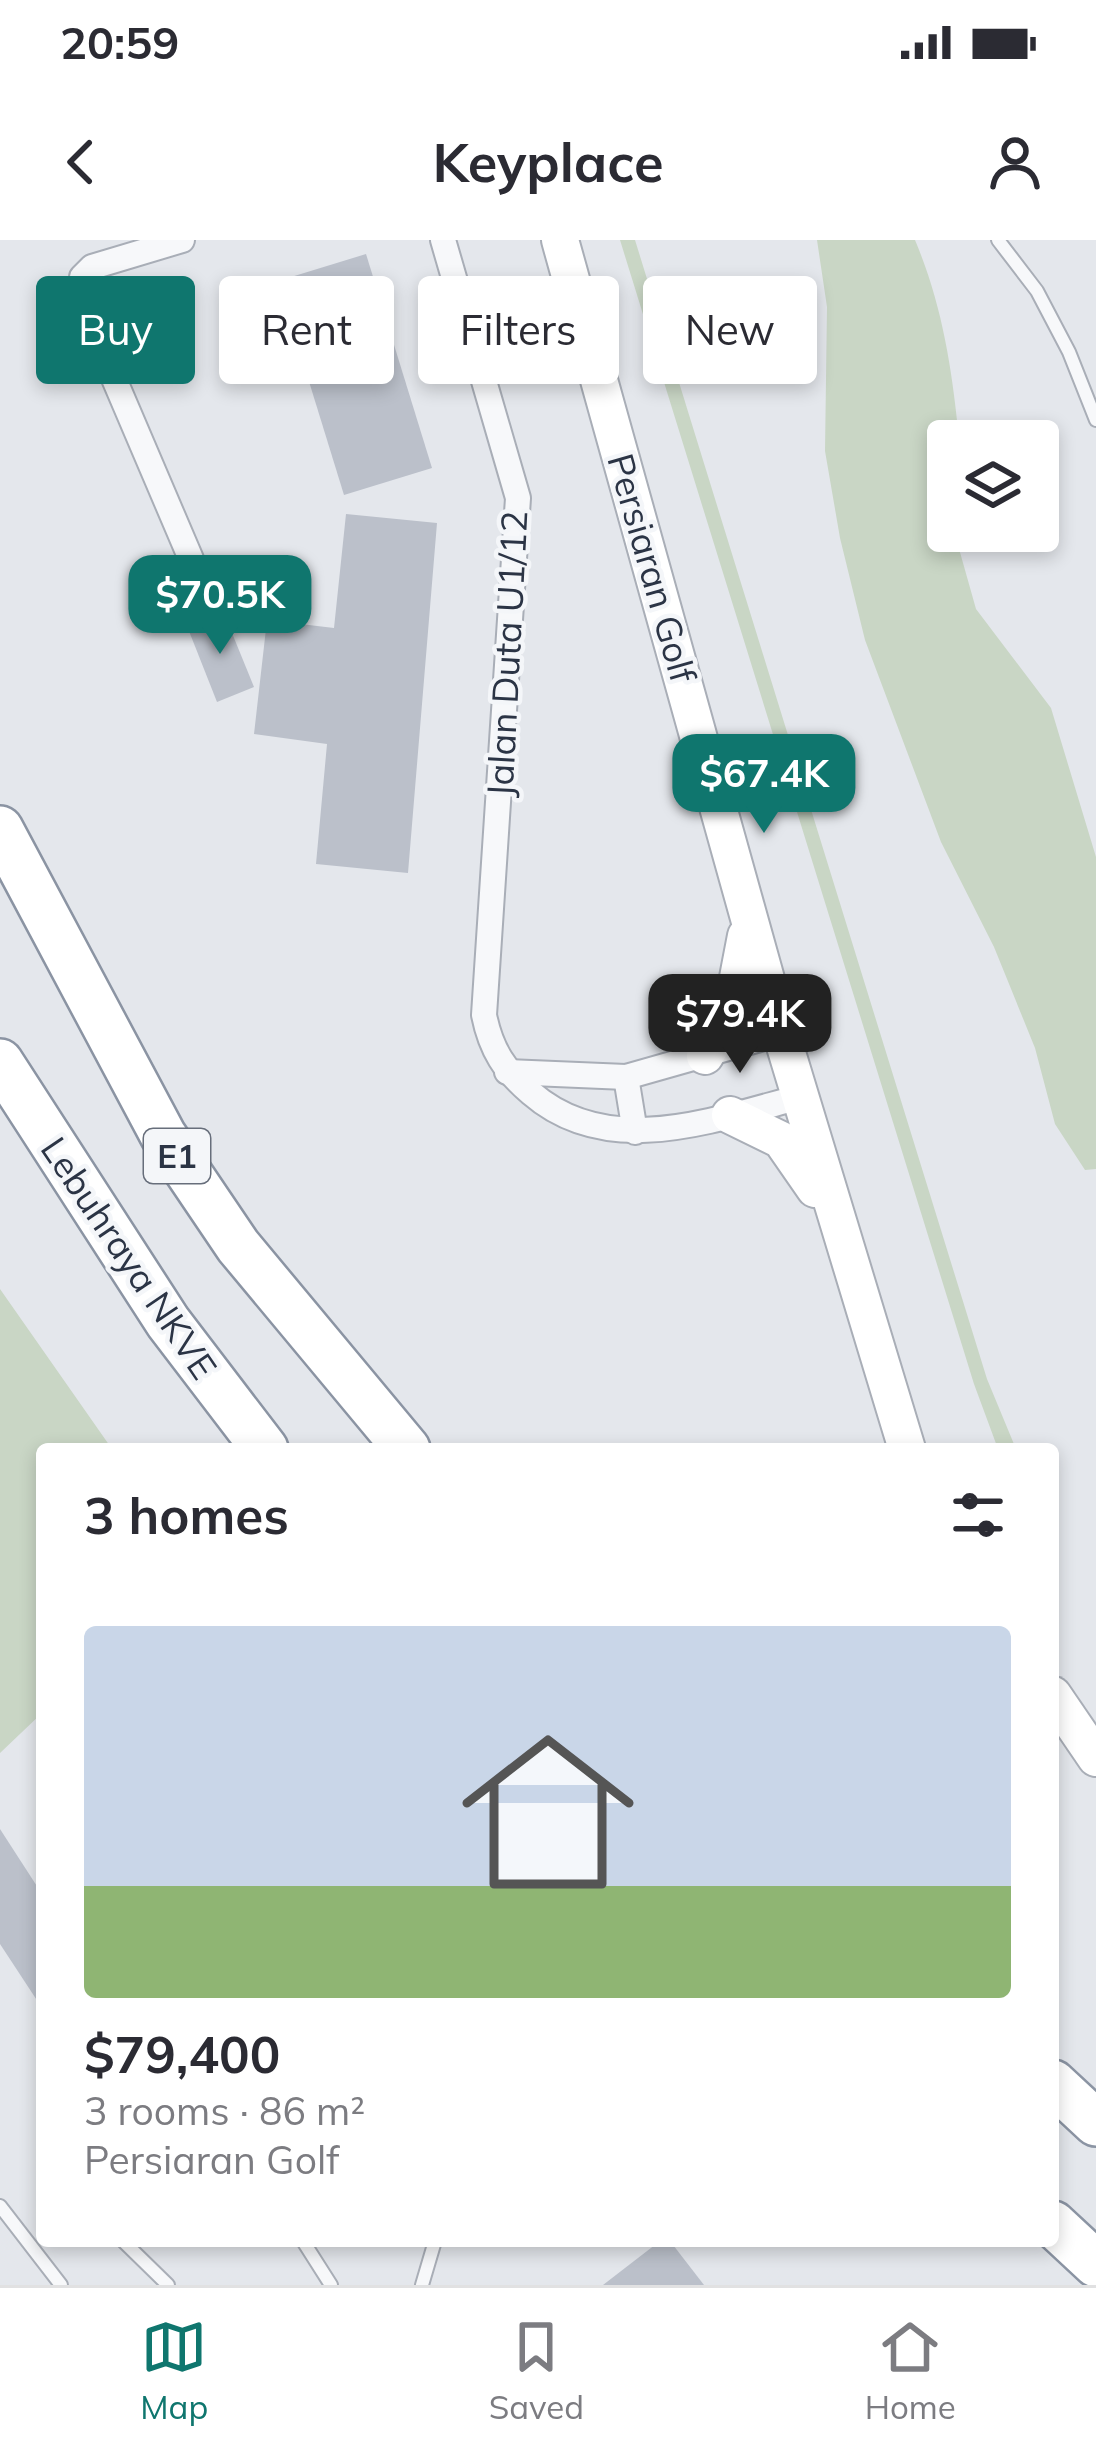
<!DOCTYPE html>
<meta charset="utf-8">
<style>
:root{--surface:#fff;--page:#f2f2f3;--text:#2b2b33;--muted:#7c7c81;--line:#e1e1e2;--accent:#0f766e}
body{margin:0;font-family:Mulish,sans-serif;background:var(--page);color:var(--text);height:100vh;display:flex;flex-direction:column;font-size:45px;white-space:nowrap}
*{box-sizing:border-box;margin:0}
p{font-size:39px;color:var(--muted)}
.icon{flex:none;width:66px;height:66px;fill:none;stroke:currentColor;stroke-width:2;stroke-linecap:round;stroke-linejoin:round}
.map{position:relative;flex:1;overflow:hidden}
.drawer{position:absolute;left:36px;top:1203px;width:1023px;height:804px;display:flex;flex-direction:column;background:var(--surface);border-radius:12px;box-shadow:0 6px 18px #0003}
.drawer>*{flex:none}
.hud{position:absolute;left:36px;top:36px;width:1026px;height:108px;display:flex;gap:24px}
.tools{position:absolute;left:927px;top:180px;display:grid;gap:24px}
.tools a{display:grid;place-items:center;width:132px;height:132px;border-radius:12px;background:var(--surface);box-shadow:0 6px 18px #0003;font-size:60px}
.price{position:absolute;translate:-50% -102px;padding:0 27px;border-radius:24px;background:var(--accent);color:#fff;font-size:39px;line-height:78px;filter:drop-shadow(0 3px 6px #0008)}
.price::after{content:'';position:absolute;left:50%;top:72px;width:36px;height:27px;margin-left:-18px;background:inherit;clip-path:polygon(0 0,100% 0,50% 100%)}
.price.selected{background:#222;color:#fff}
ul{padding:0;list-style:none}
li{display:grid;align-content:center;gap:24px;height:636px;padding:0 48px}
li+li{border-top:3px solid var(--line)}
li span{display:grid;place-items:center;height:372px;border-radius:12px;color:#555}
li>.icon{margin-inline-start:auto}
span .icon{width:216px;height:216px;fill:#fffc;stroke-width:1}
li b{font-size:51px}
h2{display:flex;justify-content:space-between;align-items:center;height:144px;padding:0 48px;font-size:51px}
.tag{padding:0 42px;border-radius:12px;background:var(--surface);box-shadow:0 6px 18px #0003;font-size:42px;line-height:108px}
.tag.selected{background:var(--accent);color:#fff}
.status{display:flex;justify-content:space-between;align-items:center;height:84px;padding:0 60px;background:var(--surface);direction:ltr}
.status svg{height:33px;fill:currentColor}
header{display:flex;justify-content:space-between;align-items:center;height:156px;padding:0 48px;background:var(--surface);font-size:54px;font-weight:700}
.tabs{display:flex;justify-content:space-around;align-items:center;height:168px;border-top:3px solid var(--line);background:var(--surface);font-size:33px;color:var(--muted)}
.tabs a{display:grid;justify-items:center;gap:6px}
.tabs .selected{color:var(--accent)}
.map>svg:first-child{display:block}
.green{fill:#c9d6c5}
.building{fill:#bbc0ca}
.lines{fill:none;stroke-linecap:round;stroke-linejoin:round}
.lane-casing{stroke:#a9aeb7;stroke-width:16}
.street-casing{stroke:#a9aeb7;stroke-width:28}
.secondary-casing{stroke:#a9aeb7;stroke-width:40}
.highway-casing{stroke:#8b94a3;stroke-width:50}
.lane{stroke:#f7f8fa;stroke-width:12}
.street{stroke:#f7f8fa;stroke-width:24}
.secondary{stroke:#fff;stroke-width:36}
.highway{stroke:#fff;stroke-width:45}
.labels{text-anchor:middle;stroke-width:9;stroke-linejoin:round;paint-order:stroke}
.shield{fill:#f4f6f9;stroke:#676e7b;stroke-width:3}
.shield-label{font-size:33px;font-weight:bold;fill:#2b3445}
.street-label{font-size:36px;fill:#2b3445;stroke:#f4f6f9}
</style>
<div class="status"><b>20:59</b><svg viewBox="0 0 49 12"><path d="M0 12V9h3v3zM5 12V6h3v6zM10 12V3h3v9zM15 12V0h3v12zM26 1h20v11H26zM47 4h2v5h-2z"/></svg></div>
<header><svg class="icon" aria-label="back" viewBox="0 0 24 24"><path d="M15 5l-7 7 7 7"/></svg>Keyplace<svg class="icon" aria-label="person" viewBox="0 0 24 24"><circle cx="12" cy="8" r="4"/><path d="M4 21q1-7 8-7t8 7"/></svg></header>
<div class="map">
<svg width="1096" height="2045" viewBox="0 0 1096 2045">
<rect width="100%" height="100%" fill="#e4e7ec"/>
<!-- green -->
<g class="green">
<path d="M620 0H635L987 1139 1016 1209H998L974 1144Z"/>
<path d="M817 0H915C941 62 951 122 958 189L956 201H948V291H954L976 369 1051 468 1096 617V929L1085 930 1055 884 1035 808 994 707 941 602 865 400 840 298 825 211 827 67Z"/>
<path d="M0 1049 112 1209H42V1473L0 1513Z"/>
</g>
<!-- building -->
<g class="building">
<path d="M366 14 432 228 344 255 278 41Z"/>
<path d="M346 274 437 283 408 633 316 624 327 504 254 494 267 380 334 388Z"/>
<path d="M223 371 254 447 217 462 187 386Z"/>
<path d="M0 1589 42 1654V1768L0 1704Z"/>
<path d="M660 2001H670L704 2045H603Z"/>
</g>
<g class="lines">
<!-- lane casing -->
<g class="lane-casing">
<g id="lane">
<path d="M998 0 1037 51 1069 112 1096 180"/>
<path d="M0 1966 61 2045"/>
<path d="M123 2001 168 2045"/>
<path d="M303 2001 331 2045"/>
<path d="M422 2045 435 2001"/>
</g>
</g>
<!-- street casing -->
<g class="street-casing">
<g id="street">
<path d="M182 0 92 27 82 37 80 59 191 319"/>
<path d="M443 0 518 258 484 775C491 810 505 831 531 853 608 920 713 880 800 857"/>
<path d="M507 832 626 837 781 793"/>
<path d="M626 837 635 892"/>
</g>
</g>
<!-- secondary casing -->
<g class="secondary-casing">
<g id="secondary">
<path d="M560 0 781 793 907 1209"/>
<path d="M705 816 732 769 746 696"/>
<path d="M730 875 781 900 815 949"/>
<path d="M1053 1455 1096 1518"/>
</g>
</g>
<!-- highway casing -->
<g class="highway-casing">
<g id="highway">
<path d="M0 589 163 895 238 1006 407 1209"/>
<path d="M0 822 168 1082 265 1209"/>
<path d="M1053 1843 1096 1883"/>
<path d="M1053 1984 1096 2024"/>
</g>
</g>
<!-- lane -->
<use href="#lane" class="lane"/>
<!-- street -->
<use href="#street" class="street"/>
<!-- secondary -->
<use href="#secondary" class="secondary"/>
<!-- highway -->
<use href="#highway" class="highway"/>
</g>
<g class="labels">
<!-- shield labels -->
<rect class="shield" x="144" y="889" width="66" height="54" rx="9"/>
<g class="shield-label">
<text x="177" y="928">E1</text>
</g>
<!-- street labels -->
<g class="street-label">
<text transform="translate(652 328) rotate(74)" y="13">Persiaran Golf</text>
<text transform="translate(507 414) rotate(-87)" y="13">Jalan Duta U1/12</text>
<text transform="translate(129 1018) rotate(56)" y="13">Lebuhraya NKVE</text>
</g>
</g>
</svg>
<div class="tools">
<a><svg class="icon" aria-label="layers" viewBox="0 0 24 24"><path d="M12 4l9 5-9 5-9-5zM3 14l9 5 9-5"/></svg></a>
</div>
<b class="price" style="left:220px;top:417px">$70.5K</b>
<b class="price" style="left:764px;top:596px">$67.4K</b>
<b class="price selected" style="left:740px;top:836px">$79.4K</b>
<div class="hud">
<a class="tag selected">Buy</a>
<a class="tag">Rent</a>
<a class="tag">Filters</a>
<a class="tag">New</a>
</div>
<section class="drawer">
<h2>3 homes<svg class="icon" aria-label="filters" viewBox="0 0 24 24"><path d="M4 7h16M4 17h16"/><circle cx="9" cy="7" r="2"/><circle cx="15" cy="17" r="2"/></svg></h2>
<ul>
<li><span style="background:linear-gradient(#c9d6e8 70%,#8fb573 0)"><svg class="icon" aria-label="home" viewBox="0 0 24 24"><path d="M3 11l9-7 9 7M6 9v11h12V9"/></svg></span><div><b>$79,400</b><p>3 rooms · 86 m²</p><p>Persiaran Golf</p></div></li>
</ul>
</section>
</div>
<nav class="tabs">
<a class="selected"><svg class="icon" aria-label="map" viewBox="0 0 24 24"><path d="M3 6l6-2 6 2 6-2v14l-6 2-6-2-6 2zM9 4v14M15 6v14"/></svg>Map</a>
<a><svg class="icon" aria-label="saved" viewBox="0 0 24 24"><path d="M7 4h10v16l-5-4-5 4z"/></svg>Saved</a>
<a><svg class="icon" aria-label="home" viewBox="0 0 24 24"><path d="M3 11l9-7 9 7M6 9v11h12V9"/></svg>Home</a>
</nav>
